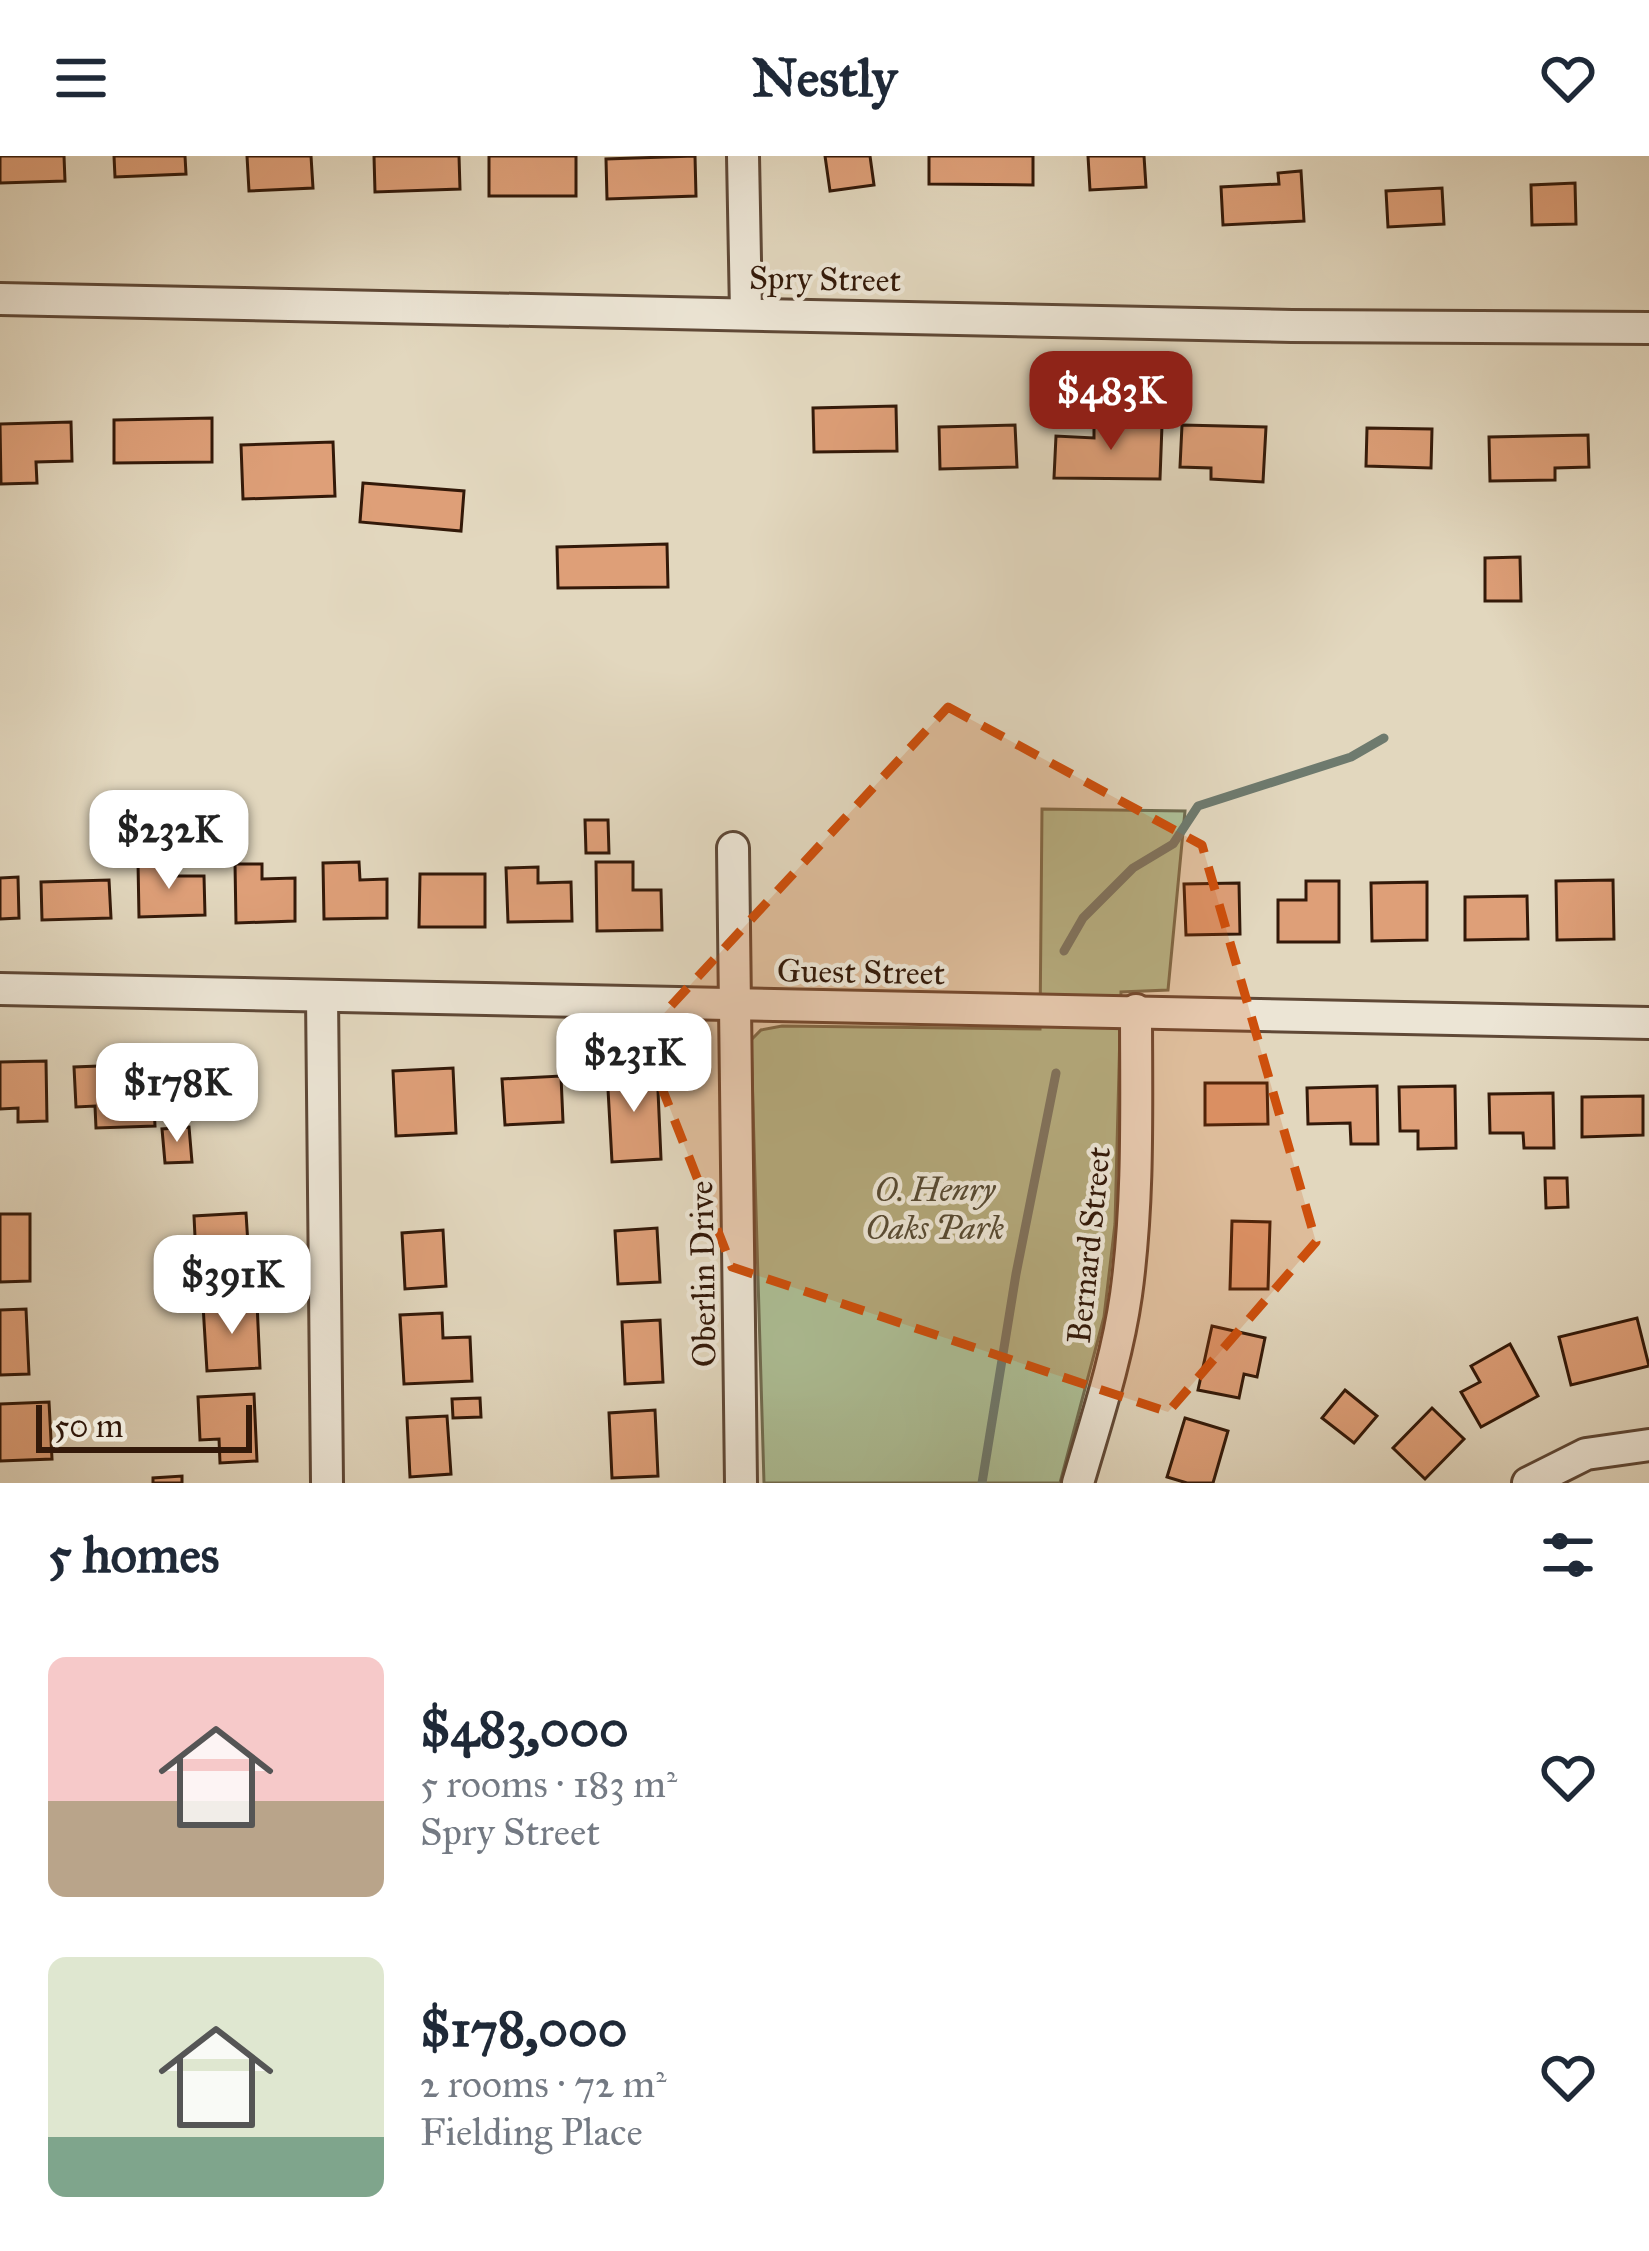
<!DOCTYPE html>
<meta charset="utf-8">
<style>
:root{--surface:#fff;--page:#f2f2f3;--text:#1f2937;--muted:#747a83;--accent:#8f2418}
body{margin:0;font-family:"IM FELL Great Primer",serif;background:var(--page);color:var(--text);height:100vh;display:flex;flex-direction:column;font-size:45px;white-space:nowrap}
*{box-sizing:border-box;margin:0}
p{font-size:39px;color:var(--muted)}
.icon{flex:none;width:66px;height:66px;fill:none;stroke:currentColor;stroke-width:2;stroke-linecap:round;stroke-linejoin:round}
.map{position:relative;height:1327px;overflow:hidden}
.sheet{display:flex;flex-direction:column;background:var(--surface);flex:1}
.sheet>*{flex:none}
.scale{position:absolute;left:36px;bottom:30px;width:216px;box-sizing:border-box;padding-left:12px;border:6px solid #331909;border-top:0;font-size:33px;line-height:42px;white-space:nowrap;color:#331909;-webkit-text-stroke:9px #ece5d5;paint-order:stroke}
.price{position:absolute;translate:-50% -102px;padding:0 27px;border-radius:24px;background:#fff;color:#222;font-size:39px;line-height:78px;filter:drop-shadow(0 3px 6px #0008)}
.price::after{content:'';position:absolute;left:50%;top:72px;width:36px;height:27px;margin-left:-18px;background:inherit;clip-path:polygon(0 0,100% 0,50% 100%)}
.price.on{background:var(--accent);color:#fff}
ul{padding:0;list-style:none}
li{display:flex;align-items:center;gap:36px;height:300px;padding:0 48px}
li span{display:grid;place-items:center;flex:none;width:336px;height:240px;border-radius:18px;color:#555}
li>.icon{margin-inline-start:auto}
span .icon{width:144px;height:144px;fill:#fffc;stroke-width:1}
li b{font-size:51px}
h2{display:flex;justify-content:space-between;align-items:center;height:144px;padding:0 48px;font-size:51px}
header{display:flex;justify-content:space-between;align-items:center;height:156px;padding:0 48px;background:var(--surface);font-size:54px;font-weight:800}
.map>svg:first-child{display:block}
.green{fill:#adbf96;stroke:#706c50;stroke-width:3}
.lines{fill:none;stroke-linecap:round;stroke-linejoin:round}
.stream{stroke:#6e7a6e;stroke-width:9}
.building{fill:#de9f78;stroke:#331909;stroke-width:3}
.street-casing{stroke:#5f4836;stroke-width:36}
.street{stroke:#ece5d5;stroke-width:30}
.marked{fill:#cd4f0c;fill-opacity:0.2;stroke:#cd4f0c;stroke-width:9;stroke-dasharray:24 15;stroke-linejoin:round}
.labels{text-anchor:middle;stroke-width:9;stroke-linejoin:round;paint-order:stroke}
.street-label{font-size:33px;fill:#331909;stroke:#ece5d5}
.park-label{font-size:33px;font-style:italic;fill:#584b33;stroke:#ece5d5}
</style>
<header><svg class="icon" aria-label="menu" viewBox="0 0 24 24"><path d="M4 6h16M4 12h16M4 18h16"/></svg>Nestly<svg class="icon" aria-label="heart" viewBox="0 0 24 24"><path d="M12 20l-8-8c-3-5 5-10 8-4 3-6 11-1 8 4z"/></svg></header>
<div class="map">
<svg width="1649" height="1327" viewBox="0 0 1649 1327">
<rect width="100%" height="100%" fill="#e2d7be"/>
<filter id="stains"><feTurbulence type="fractalNoise" baseFrequency=".00167" numOctaves="4"/><feColorMatrix values="0 0 0 0 .2 0 0 0 0 .09 0 0 0 0 .02 0 0 0 .5 -.17"/></filter>
<radialGradient id="worn" r=".72"><stop offset=".6" stop-color="#630" stop-opacity="0"/><stop offset="1" stop-color="#630" stop-opacity=".3"/></radialGradient>
<!-- green -->
<path class="green" d="M1042 653 1185 655 1168 834 1121 836 1115 1068 1104 1161 1060 1327H764L751 884 761 874 782 870 1040 873Z"/>
<g class="lines">
<!-- stream -->
<g class="stream">
<path d="M1064 795 1083 762 1133 712 1173 688 1198 650 1351 601 1384 582"/>
<path d="M982 1327 1016 1118 1056 917"/>
</g>
</g>
<!-- building -->
<g class="building">
<path d="M0 0H64L65 25 0 27Z"/>
<path d="M114 0H185L186 18 115 21Z"/>
<path d="M247 0H311L313 32 249 35Z"/>
<path d="M374 0H459L460 33 375 36Z"/>
<rect x="489" y="0" width="87" height="40"/>
<path d="M695 0 696 40 607 43 606 3Z"/>
<path d="M825 0H870L874 29 830 35Z"/>
<path d="M929 0H1033V29L929 28Z"/>
<path d="M1088 0H1144L1146 31 1090 34Z"/>
<path d="M1301 15 1304 65 1223 69 1221 31 1279 28 1278 17Z"/>
<path d="M1575 27 1576 68 1532 69 1531 29Z"/>
<path d="M1442 32 1444 68 1388 71 1386 35Z"/>
<path d="M896 250 897 295 814 296 813 252Z"/>
<path d="M212 262V306L114 307V264Z"/>
<path d="M71 266 72 305 36 306 37 327 1 328 0 268Z"/>
<path d="M1094 268 1162 269 1160 323 1054 322 1056 280 1094 282Z"/>
<path d="M1015 269 1017 311 940 313 939 271Z"/>
<path d="M1182 269 1266 271 1263 326 1211 323V312L1180 311Z"/>
<path d="M1367 272 1432 273 1431 312 1366 310Z"/>
<path d="M1588 279 1589 311 1555 312V324L1490 325 1489 281Z"/>
<path d="M333 286 335 340 243 343 241 289Z"/>
<path d="M363 327 464 335 461 375 360 366Z"/>
<path d="M667 388 668 431 558 432 557 391Z"/>
<path d="M1520 401 1521 445H1485V402Z"/>
<path d="M149 646 150 695 129 696 127 648Z"/>
<path d="M585 664H608L609 697H586Z"/>
<path d="M138 706H173V720H204L205 759 139 761Z"/>
<path d="M359 706 360 724 387 723V762L324 763 323 707Z"/>
<path d="M596 706H633V734H661L662 774 597 775Z"/>
<path d="M235 708H262V723L295 722V765L236 767Z"/>
<path d="M538 711V727L571 726 572 765 508 766 506 712Z"/>
<path d="M420 718H485V771H419Z"/>
<path d="M18 721 19 762 0 763V722Z"/>
<path d="M109 724 111 762 42 764 41 726Z"/>
<path d="M1613 724 1614 783 1557 784 1556 725Z"/>
<path d="M1306 725H1339V786H1278V744H1306Z"/>
<path d="M1427 726V784L1372 785 1371 727Z"/>
<path d="M1239 727 1240 778 1186 779 1184 728Z"/>
<path d="M1527 740 1528 783 1465 784V741Z"/>
<path d="M247 904 250 956 185 960 182 907Z"/>
<path d="M46 905 47 965 18 966V952L0 953V906Z"/>
<path d="M152 908 155 970 96 972 95 950 76 951 74 911Z"/>
<path d="M453 912 456 977 396 980 393 915Z"/>
<path d="M657 912 661 1003 612 1006 607 915Z"/>
<path d="M561 920 563 966 505 969 502 923Z"/>
<path d="M1205 927H1267L1268 968 1205 969Z"/>
<path d="M1377 930 1378 988H1351L1350 967 1308 968 1307 932Z"/>
<path d="M1455 930 1456 992 1418 993V975H1400L1399 931Z"/>
<path d="M1553 937 1554 992H1524L1523 977H1490L1489 938Z"/>
<path d="M1643 940V979L1582 981V941Z"/>
<path d="M189 971 192 1006 165 1007 162 973Z"/>
<path d="M1545 1022H1567L1568 1051 1546 1052Z"/>
<path d="M246 1057 250 1120 197 1122 194 1060Z"/>
<path d="M0 1058H30V1125L0 1126Z"/>
<path d="M1232 1065 1270 1066 1268 1133H1230Z"/>
<path d="M657 1072 660 1126 618 1128 615 1075Z"/>
<path d="M443 1074 446 1130 405 1133 402 1077Z"/>
<path d="M257 1147 260 1212 207 1215 203 1149Z"/>
<path d="M26 1153 29 1218 0 1219V1154Z"/>
<path d="M442 1157 443 1182 470 1181 472 1225 404 1228 400 1159Z"/>
<path d="M1637 1162 1649 1210 1571 1229 1559 1181Z"/>
<path d="M660 1164 663 1226 625 1228 622 1166Z"/>
<path d="M1212 1170 1265 1182 1257 1221 1244 1218 1239 1242 1198 1234Z"/>
<path d="M1510 1188 1538 1240 1481 1271 1461 1236 1480 1226 1471 1210Z"/>
<path d="M1345 1234 1377 1260 1354 1287 1322 1262Z"/>
<path d="M254 1238 257 1305 220 1307 219 1283 200 1284 198 1241Z"/>
<path d="M480 1242 481 1261 453 1262 452 1243Z"/>
<path d="M49 1246 52 1303 0 1305V1248Z"/>
<path d="M1432 1252 1464 1283 1425 1323 1393 1292Z"/>
<path d="M655 1254 658 1320 612 1322 609 1257Z"/>
<path d="M447 1260 451 1318 410 1321 407 1262Z"/>
<path d="M1185 1262 1228 1275 1213 1327H1187L1167 1321Z"/>
<path d="M182 1320V1327H153V1322Z"/>
</g>
<g class="lines">
<!-- street casing -->
<g class="street-casing">
<g id="street">
<path d="M743 0 746 156"/>
<path d="M0 143 1292 170 1649 172"/>
<path d="M733 692 741 1327"/>
<path d="M0 833 1649 867"/>
<path d="M322 840 327 1327"/>
<path d="M1078 1327C1096 1265 1117 1203 1126 1139 1139 1045 1136 949 1136 854"/>
<path d="M1528 1327 1586 1298 1649 1289"/>
</g>
</g>
<!-- street -->
<use href="#street" class="street"/>
</g>
<!-- marked area -->
<path class="marked" d="M948 551 1202 689 1316 1086 1168 1256 732 1111 642 881Z"/>
<g class="labels">
<!-- street labels -->
<g class="street-label">
<text transform="translate(825 122) rotate(1)" y="12">Spry Street</text>
<text transform="translate(861 815) rotate(1)" y="12">Guest Street</text>
<text transform="translate(1088 1089) rotate(-84)" y="12">Bernard Street</text>
<text transform="translate(702 1118) rotate(-91)" y="12">Oberlin Drive</text>
</g>
<!-- park labels -->
<g class="park-label">
<text x="935" y="1045">O. Henry<tspan x="935" dy="38">Oaks Park</tspan></text>
</g>
</g>
<rect width="100%" height="100%" filter="url(#stains)"/>
<rect width="100%" height="100%" fill="url(#worn)"/>
</svg>
<div class="scale">50 m</div>
<b class="price on" style="left:1111px;top:297px">$483K</b>
<b class="price" style="left:169px;top:736px">$232K</b>
<b class="price" style="left:634px;top:959px">$231K</b>
<b class="price" style="left:177px;top:989px">$178K</b>
<b class="price" style="left:232px;top:1181px">$391K</b>
</div>
<section class="sheet">
<h2>5 homes<svg class="icon" aria-label="filters" viewBox="0 0 24 24"><path d="M4 7h16M4 17h16"/><circle cx="9" cy="7" r="2"/><circle cx="15" cy="17" r="2"/></svg></h2>
<ul>
<li><span style="background:linear-gradient(#f6c9c9 60%,#b9a48a 0)"><svg class="icon" aria-label="home" viewBox="0 0 24 24"><path d="M3 11l9-7 9 7M6 9v11h12V9"/></svg></span><div><b>$483,000</b><p>5 rooms · 183 m²</p><p>Spry Street</p></div><svg class="icon" aria-label="heart" viewBox="0 0 24 24"><path d="M12 20l-8-8c-3-5 5-10 8-4 3-6 11-1 8 4z"/></svg></li>
<li><span style="background:linear-gradient(#dfe7d0 75%,#7fa58c 0)"><svg class="icon" aria-label="home" viewBox="0 0 24 24"><path d="M3 11l9-7 9 7M6 9v11h12V9"/></svg></span><div><b>$178,000</b><p>2 rooms · 72 m²</p><p>Fielding Place</p></div><svg class="icon" aria-label="heart" viewBox="0 0 24 24"><path d="M12 20l-8-8c-3-5 5-10 8-4 3-6 11-1 8 4z"/></svg></li>
</ul>
</section>
